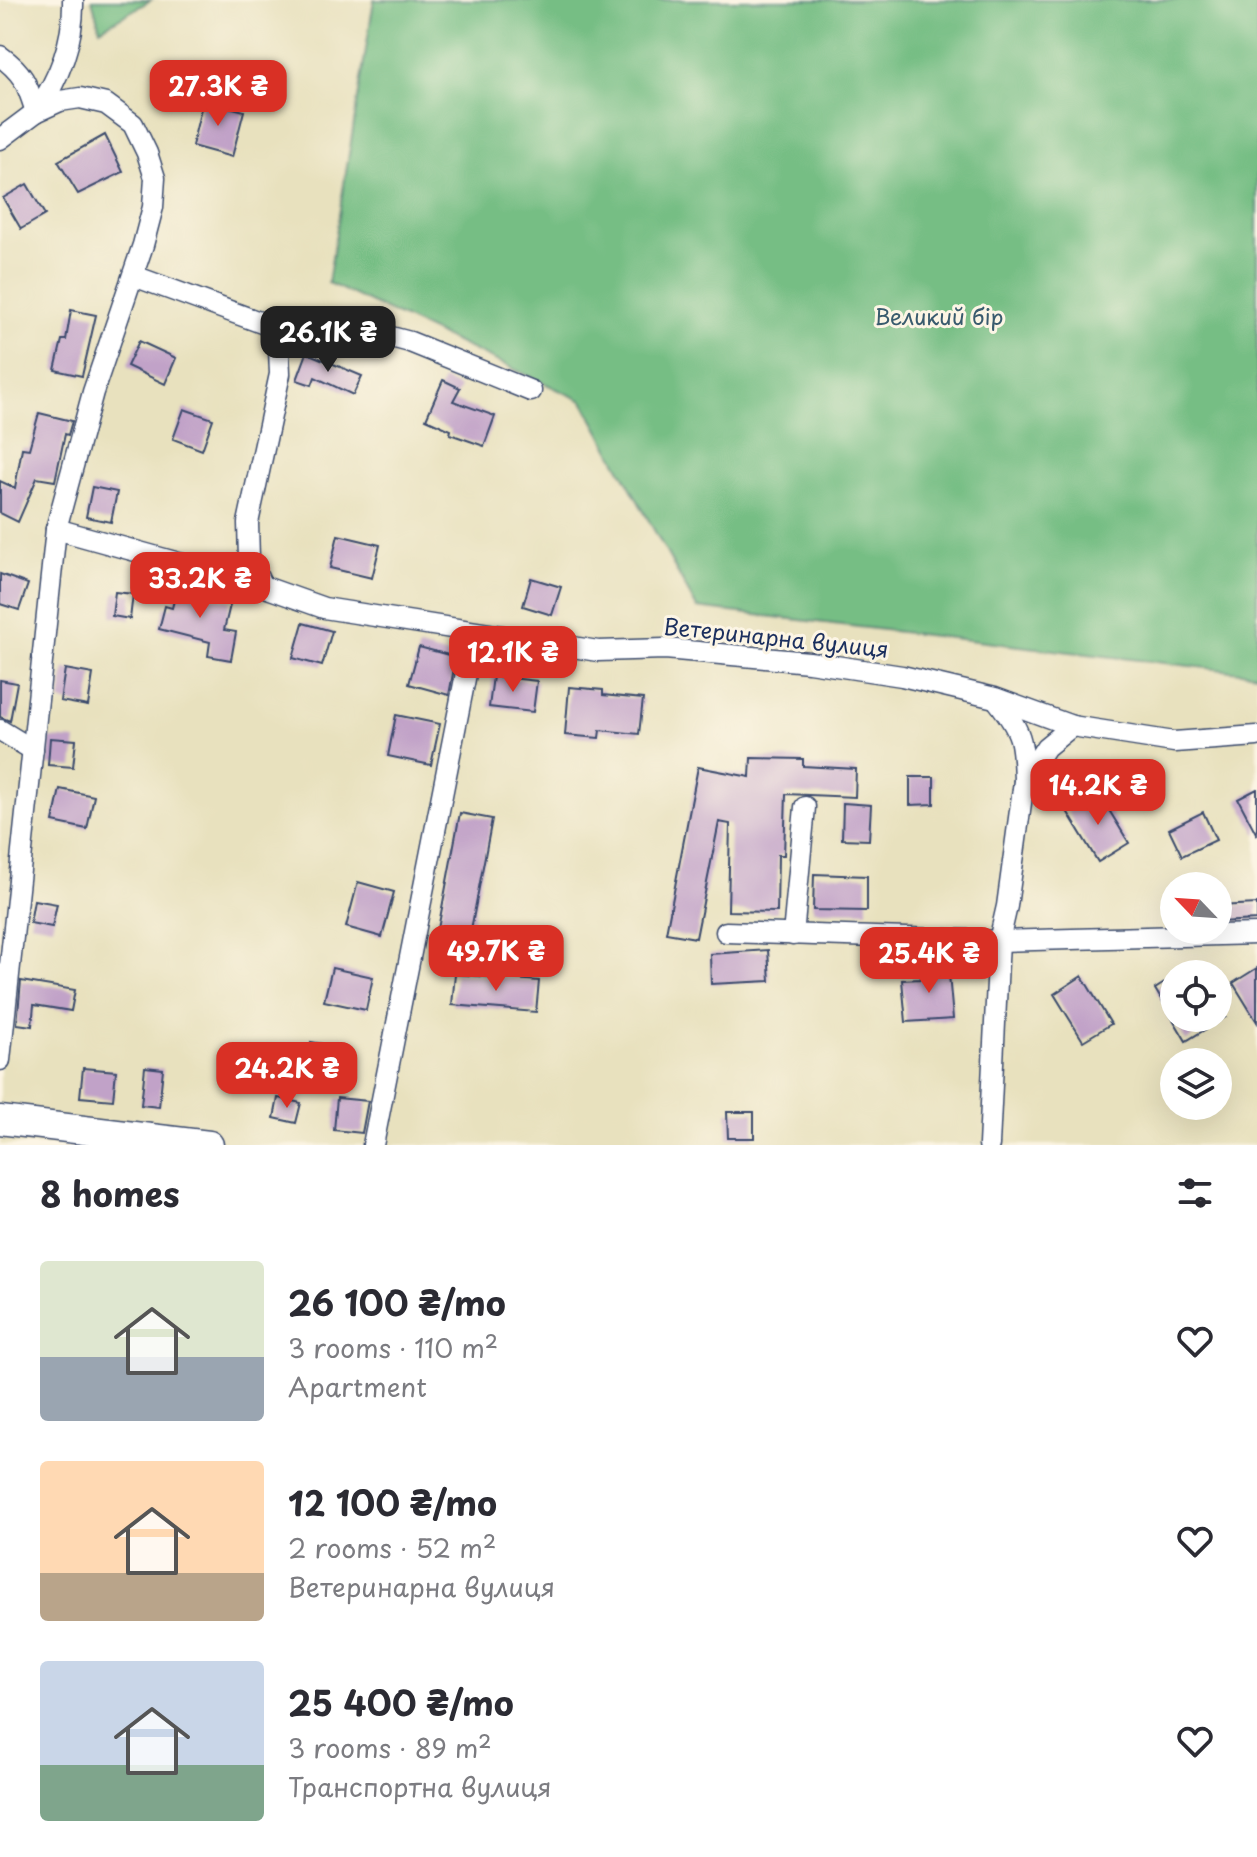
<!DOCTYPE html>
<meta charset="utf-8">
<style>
:root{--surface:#fff;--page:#f2f2f3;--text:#2b2b33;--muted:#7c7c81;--accent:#d93025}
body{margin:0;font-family:"Playpen Sans",sans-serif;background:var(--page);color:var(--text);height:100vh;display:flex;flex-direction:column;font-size:30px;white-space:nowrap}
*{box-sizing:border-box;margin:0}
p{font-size:26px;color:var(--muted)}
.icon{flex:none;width:44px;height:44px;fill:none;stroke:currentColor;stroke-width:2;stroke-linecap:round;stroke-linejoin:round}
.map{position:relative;height:1145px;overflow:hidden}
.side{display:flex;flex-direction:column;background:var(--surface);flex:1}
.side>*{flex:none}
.needle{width:52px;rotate:295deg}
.fabs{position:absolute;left:1160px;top:872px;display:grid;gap:16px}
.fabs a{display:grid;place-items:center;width:72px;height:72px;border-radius:50%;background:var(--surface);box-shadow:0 8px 32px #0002;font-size:40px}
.price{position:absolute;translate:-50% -68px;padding:0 18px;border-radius:16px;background:var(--accent);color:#fff;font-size:26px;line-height:52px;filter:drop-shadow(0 2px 4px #0008)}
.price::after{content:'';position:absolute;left:50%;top:48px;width:24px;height:18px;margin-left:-12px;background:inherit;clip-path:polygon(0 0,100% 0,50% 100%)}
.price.selected{background:#222;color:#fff}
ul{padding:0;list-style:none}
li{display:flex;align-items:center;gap:24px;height:200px;padding:0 40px}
li span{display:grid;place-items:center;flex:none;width:224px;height:160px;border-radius:8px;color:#555}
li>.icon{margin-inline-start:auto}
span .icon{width:96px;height:96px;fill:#fffc;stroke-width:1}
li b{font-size:34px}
h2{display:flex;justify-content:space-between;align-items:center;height:96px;padding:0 40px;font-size:34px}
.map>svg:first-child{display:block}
.forest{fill:#76be84;stroke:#487671;stroke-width:2}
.building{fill:#c1a2c8}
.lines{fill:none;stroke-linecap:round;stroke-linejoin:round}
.street-casing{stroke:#3a4a6c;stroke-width:23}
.secondary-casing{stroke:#3a4a6c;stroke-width:31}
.street{stroke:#fff;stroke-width:20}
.secondary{stroke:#fff;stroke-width:28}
.labels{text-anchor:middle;stroke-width:6;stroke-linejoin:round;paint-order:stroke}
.park-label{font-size:22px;fill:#395b6e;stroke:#fcf5e5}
.street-label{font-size:22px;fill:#1b2f5e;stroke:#fcf5e5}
</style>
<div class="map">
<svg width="1257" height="1145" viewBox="0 0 1257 1145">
<rect width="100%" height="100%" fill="#fcf5e5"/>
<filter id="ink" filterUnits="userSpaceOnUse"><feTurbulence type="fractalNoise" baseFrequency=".0125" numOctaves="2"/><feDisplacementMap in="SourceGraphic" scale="16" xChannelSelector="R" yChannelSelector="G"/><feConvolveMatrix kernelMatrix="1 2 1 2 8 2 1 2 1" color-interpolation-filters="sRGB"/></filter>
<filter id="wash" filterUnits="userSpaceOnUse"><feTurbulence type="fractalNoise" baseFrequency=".006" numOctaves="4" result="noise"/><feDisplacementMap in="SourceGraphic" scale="32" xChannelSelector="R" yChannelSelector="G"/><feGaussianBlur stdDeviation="1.8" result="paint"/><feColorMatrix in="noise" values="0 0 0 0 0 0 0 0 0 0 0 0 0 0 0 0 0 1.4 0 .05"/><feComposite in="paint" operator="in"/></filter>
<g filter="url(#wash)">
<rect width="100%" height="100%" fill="#e8e1be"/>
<!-- forest -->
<g class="forest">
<path d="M92 0H151L100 29Z"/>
<path d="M374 0H1257V674L697 608 583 401 328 283Z"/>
</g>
<g id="blocks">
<!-- building -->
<g class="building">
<path d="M203 100 244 111 232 157 192 146Z"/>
<path d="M105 135 123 172 78 194 58 161Z"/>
<path d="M27 184 45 215 21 229 3 198Z"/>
<path d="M71 310 96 315 82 376 55 370 62 340H66Z"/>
<path d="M139 341 176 358 165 384 127 366Z"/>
<path d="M307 353 362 376 353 395 315 377 312 385 297 380Z"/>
<path d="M443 380 460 388 453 401 495 416 484 446 450 434 451 430 426 419Z"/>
<path d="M184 409 213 419 202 450 173 439Z"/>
<path d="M39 413 72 421 68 435 65 434 55 481 37 478 18 522 0 513V481L15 488 22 448 29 449Z"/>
<path d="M92 487 117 492 111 522 86 517Z"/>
<path d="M338 535 380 545 372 578 330 568Z"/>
<path d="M0 574 28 584 19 610 0 604Z"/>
<path d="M531 578 561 587 552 615 523 606Z"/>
<path d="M179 581 192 584 190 592 231 601 224 630 236 632 231 660 208 656 210 642 159 629 165 606 172 608Z"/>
<path d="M115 592 133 594 130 619 112 616Z"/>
<path d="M303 623 332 631 322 666 293 658Z"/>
<path d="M419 647 456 657 449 695 409 684Z"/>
<path d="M65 669 93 674 88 706 60 701Z"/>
<path d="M493 676 537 681 533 712 489 707Z"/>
<path d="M0 680 17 683 10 721 0 717Z"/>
<path d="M569 687 603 690V695L643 699 639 734 600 730 599 738 565 735Z"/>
<path d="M396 715 440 724 431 765 388 756Z"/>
<path d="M50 738 76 740 73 767 48 765Z"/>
<path d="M751 758 803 759V766L856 769 855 797 786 794 784 855H778L777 912 728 911 730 824 719 822 696 938 666 933 698 767 750 777Z"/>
<path d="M910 777H934V804L910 805Z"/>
<path d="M60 789 94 796 87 829 53 822Z"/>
<path d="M1257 789V835L1238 799Z"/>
<path d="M1098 792 1129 843 1098 862 1067 811Z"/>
<path d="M843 803 871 805 869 840 842 839Z"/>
<path d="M1203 812 1216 840 1182 856 1169 829Z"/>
<path d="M460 813 492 819 470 935 438 929Z"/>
<path d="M814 874 867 876V911L813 910Z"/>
<path d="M358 882 394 892 382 937 346 927Z"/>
<path d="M34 900 57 904 52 927 30 923Z"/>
<path d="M1257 904V920L1218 922V906Z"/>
<path d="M768 950 770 981 711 984 710 954Z"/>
<path d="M948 963 953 1019 906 1022 902 980 921 979 920 965Z"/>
<path d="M332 968 373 977 366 1010 324 1001Z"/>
<path d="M1257 968V1022L1233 983Z"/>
<path d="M455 974 539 981 536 1012 452 1005Z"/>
<path d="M1082 976 1111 1024 1083 1041 1054 994Z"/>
<path d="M1174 977V1018H1224L1186 1041 1155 989Z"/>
<path d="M21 981 75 990 71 1011 34 1005 32 1026 17 1024Z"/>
<path d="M311 1042 346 1048 342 1084 326 1082 327 1075 305 1070Z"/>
<path d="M145 1067 163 1069 159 1107 141 1105Z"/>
<path d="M83 1068 116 1071 113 1100 80 1097Z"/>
<path d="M278 1098 301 1103 296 1123 274 1118Z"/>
<path d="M337 1098 368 1101 362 1133 334 1130Z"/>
<path d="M727 1112H754V1138H728Z"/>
</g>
</g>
</g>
<g filter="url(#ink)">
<use href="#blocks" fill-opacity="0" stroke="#3a4a6c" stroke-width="2"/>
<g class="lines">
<!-- street casing -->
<g class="street-casing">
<g id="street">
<path d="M0 56C24 73 27 84 36 112"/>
<path d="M36 112C59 79 74 40 73 0"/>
<path d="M0 139 36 112 60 101 80 98 106 104 133 124 147 153 155 178 153 207 143 245 93 392 56 529 0 1060"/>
<path d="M134 276 273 327 279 349 280 374 248 523 249 559 262 586"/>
<path d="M273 327 361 329 410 342 531 391"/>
<path d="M56 529 262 586 324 608 598 651 665 649 809 662 902 676 995 698 1072 726 1174 742 1257 736"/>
<path d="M997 700C1022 732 1023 740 1024 781"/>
<path d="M0 730 33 750"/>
<path d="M726 932 999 941 1257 934"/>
<path d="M793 935 805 807"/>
<path d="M373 1145 474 633"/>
<path d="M989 1145 999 941 1007 906 1024 781 1046 747 1072 726"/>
</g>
</g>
<!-- secondary casing -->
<g class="secondary-casing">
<path id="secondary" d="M0 1120 209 1145"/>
</g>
<!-- street -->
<use href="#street" class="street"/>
<!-- secondary -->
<use href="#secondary" class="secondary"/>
</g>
</g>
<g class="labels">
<!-- park labels -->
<g class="park-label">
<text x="939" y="325">Великий бір</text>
</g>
<!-- street labels -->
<g class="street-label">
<text transform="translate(776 638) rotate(6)" y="8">Ветеринарна вулиця</text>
</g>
</g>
</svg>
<div class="fabs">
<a><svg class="needle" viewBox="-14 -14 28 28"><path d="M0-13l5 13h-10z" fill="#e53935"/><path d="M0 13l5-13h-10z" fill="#7c7c81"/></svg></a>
<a><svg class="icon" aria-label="locate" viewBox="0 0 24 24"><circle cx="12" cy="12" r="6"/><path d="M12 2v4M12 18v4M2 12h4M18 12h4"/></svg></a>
<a><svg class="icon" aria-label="layers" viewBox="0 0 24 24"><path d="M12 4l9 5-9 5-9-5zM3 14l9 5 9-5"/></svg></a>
</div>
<b class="price" style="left:218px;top:128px">27.3K ₴</b>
<b class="price selected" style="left:328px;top:374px">26.1K ₴</b>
<b class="price" style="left:200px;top:620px">33.2K ₴</b>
<b class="price" style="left:513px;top:694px">12.1K ₴</b>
<b class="price" style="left:1098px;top:827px">14.2K ₴</b>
<b class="price" style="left:496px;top:993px">49.7K ₴</b>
<b class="price" style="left:929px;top:995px">25.4K ₴</b>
<b class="price" style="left:287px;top:1110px">24.2K ₴</b>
</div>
<section class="side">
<h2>8 homes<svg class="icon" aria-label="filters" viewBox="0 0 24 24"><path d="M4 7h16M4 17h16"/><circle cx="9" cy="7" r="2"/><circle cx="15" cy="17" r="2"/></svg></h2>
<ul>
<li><span style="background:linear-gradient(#dfe7d0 60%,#9aa5b1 0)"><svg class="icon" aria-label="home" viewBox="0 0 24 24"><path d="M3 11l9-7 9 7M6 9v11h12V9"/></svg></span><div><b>26 100 ₴/mo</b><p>3 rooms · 110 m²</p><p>Apartment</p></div><svg class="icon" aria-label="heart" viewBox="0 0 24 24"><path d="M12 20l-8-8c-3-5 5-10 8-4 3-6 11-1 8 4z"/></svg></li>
<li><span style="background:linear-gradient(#ffd9b3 70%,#b9a48a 0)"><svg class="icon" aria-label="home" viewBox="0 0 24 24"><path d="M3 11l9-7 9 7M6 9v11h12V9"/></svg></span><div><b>12 100 ₴/mo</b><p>2 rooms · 52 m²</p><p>Ветеринарна вулиця</p></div><svg class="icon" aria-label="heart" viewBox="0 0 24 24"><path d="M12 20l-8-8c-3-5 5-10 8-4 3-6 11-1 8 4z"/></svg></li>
<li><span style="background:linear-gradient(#c9d6e8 65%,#7fa58c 0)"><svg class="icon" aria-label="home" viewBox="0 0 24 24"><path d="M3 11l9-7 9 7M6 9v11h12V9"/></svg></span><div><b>25 400 ₴/mo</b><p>3 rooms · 89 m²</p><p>Транспортна вулиця</p></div><svg class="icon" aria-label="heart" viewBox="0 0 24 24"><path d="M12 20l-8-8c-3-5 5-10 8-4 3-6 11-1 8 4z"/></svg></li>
</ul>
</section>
